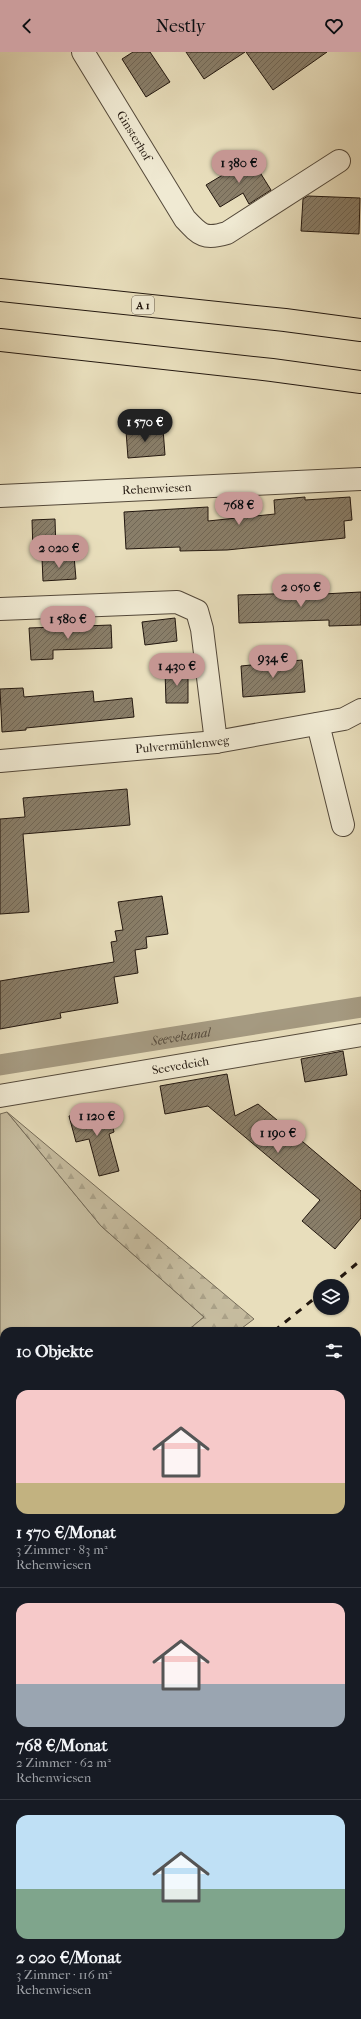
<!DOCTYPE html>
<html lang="de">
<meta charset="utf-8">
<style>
:root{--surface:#171b24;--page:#242831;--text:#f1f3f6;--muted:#9ea1a6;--line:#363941;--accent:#c59692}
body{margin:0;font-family:"IM FELL French Canon",serif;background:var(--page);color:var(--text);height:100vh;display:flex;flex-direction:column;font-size:15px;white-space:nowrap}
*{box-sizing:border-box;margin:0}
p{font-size:13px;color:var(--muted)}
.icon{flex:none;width:22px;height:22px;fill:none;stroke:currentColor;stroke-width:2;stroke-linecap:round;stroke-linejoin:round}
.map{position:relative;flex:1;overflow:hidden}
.side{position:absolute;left:0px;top:1275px;width:361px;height:692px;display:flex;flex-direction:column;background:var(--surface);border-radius:12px 12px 0 0;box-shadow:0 1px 3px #0004}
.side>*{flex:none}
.tools{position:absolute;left:313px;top:1227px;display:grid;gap:8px}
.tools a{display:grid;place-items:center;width:36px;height:36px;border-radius:50%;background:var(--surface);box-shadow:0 1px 3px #0004;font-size:20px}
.price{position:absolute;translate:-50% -34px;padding:0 9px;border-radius:14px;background:var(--accent);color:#111;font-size:13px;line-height:26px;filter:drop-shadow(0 1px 2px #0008)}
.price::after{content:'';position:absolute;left:50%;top:24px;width:12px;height:9px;margin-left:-6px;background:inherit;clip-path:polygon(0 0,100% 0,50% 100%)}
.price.on{background:#222;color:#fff}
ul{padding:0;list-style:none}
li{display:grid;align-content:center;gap:8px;height:212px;padding:0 16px}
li+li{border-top:1px solid var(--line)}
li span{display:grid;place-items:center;height:124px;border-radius:12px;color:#555}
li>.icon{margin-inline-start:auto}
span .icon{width:72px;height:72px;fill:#fffc;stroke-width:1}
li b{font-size:17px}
h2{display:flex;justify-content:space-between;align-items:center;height:48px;padding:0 16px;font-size:17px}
header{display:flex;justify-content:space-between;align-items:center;height:52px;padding:0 16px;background:var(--accent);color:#111;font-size:18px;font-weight:600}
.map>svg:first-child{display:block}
.green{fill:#c6bc9f;stroke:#746a57}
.forest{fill:url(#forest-firs);stroke:#746a57}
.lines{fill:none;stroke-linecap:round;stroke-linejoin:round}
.canal{stroke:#a59a81;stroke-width:21}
.building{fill:url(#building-hatch);stroke:#22170f}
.minor-casing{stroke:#54493a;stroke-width:24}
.highway-casing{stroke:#22170f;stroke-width:24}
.minor{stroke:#f0ead3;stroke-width:22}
.highway{stroke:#e8debc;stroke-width:22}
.rail{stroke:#22170f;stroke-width:3;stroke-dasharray:7 7;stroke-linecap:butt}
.labels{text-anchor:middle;stroke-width:3;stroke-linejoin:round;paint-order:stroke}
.shield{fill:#f0ead3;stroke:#60564a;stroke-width:1}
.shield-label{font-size:11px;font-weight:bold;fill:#22170f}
.street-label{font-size:12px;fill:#22170f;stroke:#f0ead3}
.water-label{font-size:13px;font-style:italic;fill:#564b3d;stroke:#f0ead3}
</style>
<header><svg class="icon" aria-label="back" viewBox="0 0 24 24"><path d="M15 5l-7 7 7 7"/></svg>Nestly<svg class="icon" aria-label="heart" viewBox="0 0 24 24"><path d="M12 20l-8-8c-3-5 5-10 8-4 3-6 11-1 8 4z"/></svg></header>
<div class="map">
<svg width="361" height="1967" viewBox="0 0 361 1967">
<defs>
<pattern id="forest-firs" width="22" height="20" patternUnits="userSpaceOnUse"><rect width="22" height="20" fill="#c6bc9f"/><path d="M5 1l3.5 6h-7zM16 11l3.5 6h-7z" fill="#aaa188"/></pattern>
<pattern id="building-hatch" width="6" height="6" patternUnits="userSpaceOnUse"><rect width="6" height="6" fill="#897e69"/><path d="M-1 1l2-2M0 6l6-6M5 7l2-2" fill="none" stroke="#706655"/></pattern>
</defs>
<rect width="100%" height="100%" fill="#e8debc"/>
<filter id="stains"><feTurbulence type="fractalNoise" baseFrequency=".005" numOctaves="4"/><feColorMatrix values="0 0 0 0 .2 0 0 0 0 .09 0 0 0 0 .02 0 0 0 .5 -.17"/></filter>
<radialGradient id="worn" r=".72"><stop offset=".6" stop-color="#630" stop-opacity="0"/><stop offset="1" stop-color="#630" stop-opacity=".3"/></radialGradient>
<!-- green -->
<path class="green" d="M7 1060 101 1174 204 1265 187 1279H4V1338L0 1334V1062Z"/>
<!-- forest -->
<g class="forest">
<path d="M7 1060 254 1267 238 1279H187L204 1265 101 1174Z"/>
<path d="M0 1334 4 1338V1468L0 1471Z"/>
<path d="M361 1865V1967H299L302 1963H357V1872Z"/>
</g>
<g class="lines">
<!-- canal -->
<path class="canal" id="s1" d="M0 1013 361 955"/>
</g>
<!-- building -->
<g class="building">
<path d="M133 0H150L170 30 146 45 122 7Z"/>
<path d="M186 0H245L204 27Z"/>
<path d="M246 0H327L273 38Z"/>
<path d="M251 106 271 138 249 152 243 141 220 155 206 133Z"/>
<path d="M308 144 360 146 359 182 301 179 303 147Z"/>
<path d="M163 377 165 403 128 406 126 379Z"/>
<path d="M305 445V448L350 445 352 468 344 469 345 486 227 498 180 499V495L126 497 124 460 208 455V469L275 462 274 448Z"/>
<path d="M55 467 56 500 33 501 32 468Z"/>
<path d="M74 504 76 527 43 529 42 506Z"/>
<path d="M361 540V573L329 574V568L239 571 238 543 304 541V543Z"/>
<path d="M175 566 177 589 145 593 142 570Z"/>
<path d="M111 573 112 596 53 598V607L31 608 29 576Z"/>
<path d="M302 608 305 640 243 645 241 614Z"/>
<path d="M188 618V651H166L165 619Z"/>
<path d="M23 636 24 645 93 639 94 650 132 646 134 665 26 676V678L2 680 0 637Z"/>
<path d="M127 737 130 773 23 782 29 860 0 862V767L25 765 23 746Z"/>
<path d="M162 844 168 882 146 885 147 896 135 898 138 921 114 925 118 951 60 961 61 966 0 977V929L114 910 111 890 117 889 115 879 123 878 118 850Z"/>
<path d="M343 999 347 1023 305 1030 301 1007Z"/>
<path d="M227 1022 235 1064 258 1052 361 1139V1166L335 1197 302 1169 320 1148 208 1054 165 1062 160 1034Z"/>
<path d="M108 1054 114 1080 109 1082 119 1119 99 1124 89 1087 76 1090 69 1064Z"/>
</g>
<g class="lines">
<!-- minor casing -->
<g class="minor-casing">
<g id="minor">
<path id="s2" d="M83 0 185 167C200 183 204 188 227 181L339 109"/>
<path id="s3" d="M0 444 361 427"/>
<path d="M0 557 177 550 197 559 202 577 216 690"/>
<path d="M318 672 343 773"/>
<path id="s4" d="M0 709 216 690 344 667 361 658"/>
<path id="s5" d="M0 1044 361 983"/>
<path d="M357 1432 361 1427"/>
<path d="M0 1828 4 1824"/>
<path d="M357 1835 361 1829"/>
<path d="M278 1967 281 1963"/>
</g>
</g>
<!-- highway casing -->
<g class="highway-casing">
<g id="highway">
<path d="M0 238 285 268 361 278"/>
<path d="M0 288 272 318 361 330"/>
</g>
</g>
<!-- minor -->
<use href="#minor" class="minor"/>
<!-- highway -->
<use href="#highway" class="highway"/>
<!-- rail -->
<g class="rail">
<path d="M330 1234 361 1208"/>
<path d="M274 1279 320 1242"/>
<path d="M0 1501 4 1497"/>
<path d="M357 1608 361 1602"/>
<path d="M357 1658 361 1652"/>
<path d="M357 1719 361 1713"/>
<path d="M357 1742 361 1736"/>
<path d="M145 1967 147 1963"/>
<path d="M167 1967 169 1963"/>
<path d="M206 1967 209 1963"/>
<path d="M218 1967 220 1963"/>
</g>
</g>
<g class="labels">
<!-- shield labels -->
<rect class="shield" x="132" y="244" width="22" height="18" rx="3"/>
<g class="shield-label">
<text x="143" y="257">A 1</text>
</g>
<!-- street labels -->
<g class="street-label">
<text dy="4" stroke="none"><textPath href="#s2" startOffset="98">Ginsterhof</textPath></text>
<text dy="4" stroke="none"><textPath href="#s3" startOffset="157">Rehenwiesen</textPath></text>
<text dy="4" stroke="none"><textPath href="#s4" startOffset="183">Pulvermühlenweg</textPath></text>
<text dy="4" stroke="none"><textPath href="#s5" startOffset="183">Seevedeich</textPath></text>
</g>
<!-- water labels -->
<g class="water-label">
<text dy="5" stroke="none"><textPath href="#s1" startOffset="183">Seevekanal</textPath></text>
</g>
</g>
<rect width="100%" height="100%" filter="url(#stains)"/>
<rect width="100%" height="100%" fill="url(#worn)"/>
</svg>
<div class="tools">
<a><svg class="icon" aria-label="layers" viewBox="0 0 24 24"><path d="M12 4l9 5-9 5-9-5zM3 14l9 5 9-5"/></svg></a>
</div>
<b class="price" style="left:239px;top:132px">1 380 €</b>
<b class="price on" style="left:145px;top:391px">1 570 €</b>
<b class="price" style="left:239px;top:474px">768 €</b>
<b class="price" style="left:59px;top:517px">2 020 €</b>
<b class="price" style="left:301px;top:556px">2 050 €</b>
<b class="price" style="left:68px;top:588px">1 580 €</b>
<b class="price" style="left:273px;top:627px">934 €</b>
<b class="price" style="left:177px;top:635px">1 430 €</b>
<b class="price" style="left:97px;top:1085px">1 120 €</b>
<b class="price" style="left:278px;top:1102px">1 190 €</b>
<section class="side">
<h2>10 Objekte<svg class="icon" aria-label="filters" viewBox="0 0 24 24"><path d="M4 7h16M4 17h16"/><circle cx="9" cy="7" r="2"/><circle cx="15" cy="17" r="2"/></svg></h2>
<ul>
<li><span style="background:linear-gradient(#f6c9c9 75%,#c2b280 0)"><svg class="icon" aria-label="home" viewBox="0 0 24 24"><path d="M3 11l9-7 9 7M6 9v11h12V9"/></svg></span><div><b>1 570 €/Monat</b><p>3 Zimmer · 83 m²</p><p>Rehenwiesen</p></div></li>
<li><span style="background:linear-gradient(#f6c9c9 65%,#9aa5b1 0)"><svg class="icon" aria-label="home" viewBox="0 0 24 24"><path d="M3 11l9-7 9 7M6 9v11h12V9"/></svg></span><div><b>768 €/Monat</b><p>2 Zimmer · 62 m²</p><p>Rehenwiesen</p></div></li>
<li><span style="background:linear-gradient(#bfe0f5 60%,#7fa58c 0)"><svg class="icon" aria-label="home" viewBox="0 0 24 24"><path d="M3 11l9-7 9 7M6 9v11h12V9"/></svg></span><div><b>2 020 €/Monat</b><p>3 Zimmer · 116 m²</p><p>Rehenwiesen</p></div></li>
</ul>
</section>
</div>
